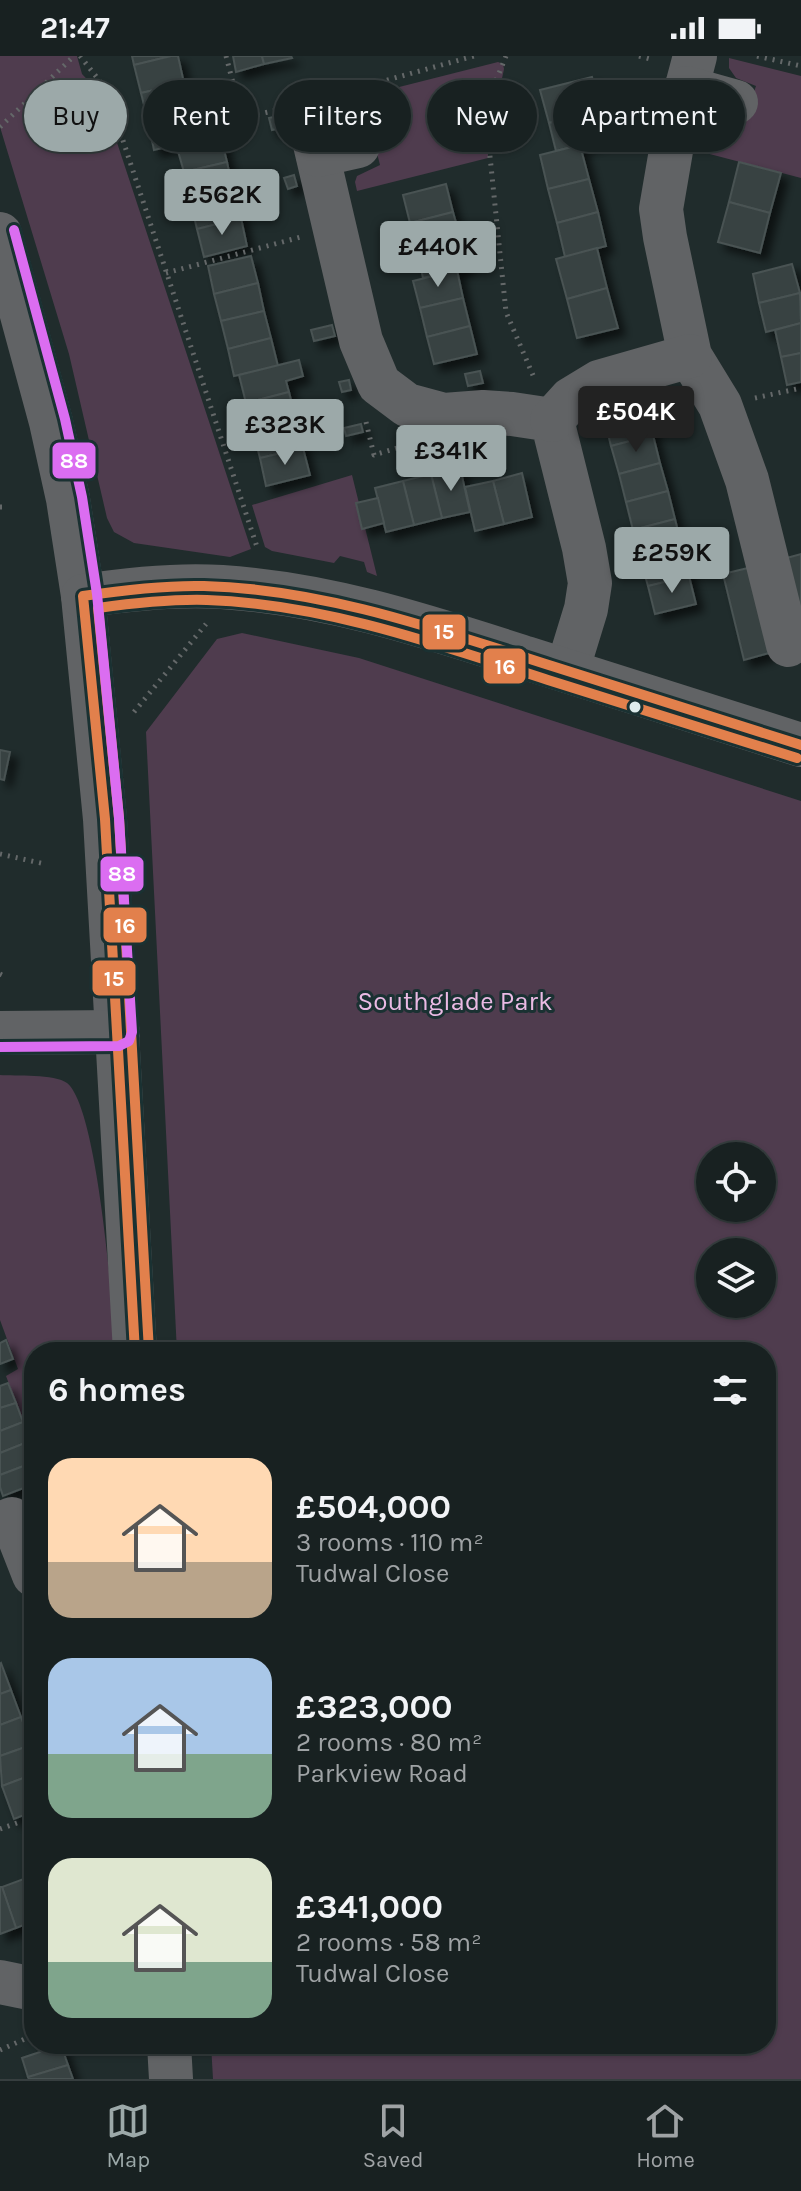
<!DOCTYPE html>
<meta charset="utf-8">
<style>
:root{--surface:#182121;--page:#252e2e;--text:#f1f3f6;--muted:#9fa3a5;--line:#363e3f;--accent:#9ca9a9}
body{margin:0;font-family:Karla,sans-serif;background:var(--page);color:var(--text);height:100vh;display:flex;flex-direction:column;font-size:30px;white-space:nowrap}
*{box-sizing:border-box;margin:0}
p{font-size:26px;color:var(--muted)}
.icon{flex:none;width:44px;height:44px;fill:none;stroke:currentColor;stroke-width:2;stroke-linecap:round;stroke-linejoin:round}
.map{position:relative;flex:1;overflow:hidden}
.panel{position:absolute;left:24px;top:1286px;width:752px;height:712px;display:flex;flex-direction:column;background:var(--surface);border-radius:32px;box-shadow:0 2px 6px #0004,0 0 0 2px var(--line)}
.panel>*{flex:none}
.top-card{position:absolute;left:24px;top:24px;width:754px;height:72px;display:flex;gap:16px}
.buttons{position:absolute;left:696px;top:1086px;display:grid;gap:16px}
.buttons a{display:grid;place-items:center;width:80px;height:80px;border-radius:50%;background:var(--surface);box-shadow:0 2px 6px #0004,0 0 0 2px var(--line);font-size:40px}
.price{position:absolute;translate:-50% -68px;padding:0 18px;border-radius:8px;background:var(--accent);color:#111;font-size:26px;line-height:52px;filter:drop-shadow(0 2px 4px #0008)}
.price::after{content:'';position:absolute;left:50%;top:48px;width:24px;height:18px;margin-left:-12px;background:inherit;clip-path:polygon(0 0,100% 0,50% 100%)}
.price.selected{background:#222;color:#fff}
ul{padding:0;list-style:none}
li{display:flex;align-items:center;gap:24px;height:200px;padding:0 24px}
li span{display:grid;place-items:center;flex:none;width:224px;height:160px;border-radius:24px;color:#555}
li>.icon{margin-inline-start:auto}
span .icon{width:96px;height:96px;fill:#fffc;stroke-width:1}
li b{font-size:34px}
h2{display:flex;justify-content:space-between;align-items:center;height:96px;padding:0 24px;font-size:34px}
.tag{padding:0 28px;border-radius:36px;background:var(--surface);box-shadow:0 2px 6px #0004,0 0 0 2px var(--line);font-size:28px;line-height:72px}
.tag.selected{background:var(--accent);color:#111}
.status{display:flex;justify-content:space-between;align-items:center;height:56px;padding:0 40px;background:var(--surface);direction:ltr}
.status svg{height:22px;fill:currentColor}
.menu{display:flex;justify-content:space-around;align-items:center;height:112px;border-top:2px solid var(--line);background:var(--surface);font-size:22px;color:var(--muted)}
.menu a{display:grid;justify-items:center;gap:4px}
.menu .selected{color:var(--accent)}
.map>svg:first-child{display:block}
.green{fill:#4f3c4e;fill-rule:evenodd}
.building{fill:#384242;stroke:#495353;stroke-width:2;filter:url(#shadow)}
.lines{fill:none;stroke-linecap:round;stroke-linejoin:round}
.path{stroke:#646869;stroke-width:5;stroke-dasharray:2 6;stroke-linecap:butt}
.minor{stroke:#616365;stroke-width:44}
.bus-1-casing{stroke:#1a3132;stroke-width:16}
.bus-2-casing{stroke:#1a3132;stroke-width:16}
.bus-3-casing{stroke:#1a3132;stroke-width:16}
.bus-1{stroke:#e2804c;stroke-width:10}
.bus-2{stroke:#e2804c;stroke-width:10}
.bus-3{stroke:#db6df1;stroke-width:10}
.bus-dot{fill:#deecec;stroke:#1a3132;stroke-width:3}
.labels{text-anchor:middle;stroke-width:6;stroke-linejoin:round;paint-order:stroke}
.park-label{font-size:26px;fill:#eabae4;stroke:#1a3132}
.line-badge{stroke:#1a3132;stroke-width:3}
.badge-label{font-size:22px;text-anchor:middle;font-weight:bold;fill:#fff}
</style>
<div class="status"><b>21:47</b><svg viewBox="0 0 49 12"><path d="M0 12V9h3v3zM5 12V6h3v6zM10 12V3h3v9zM15 12V0h3v12zM26 1h20v11H26zM47 4h2v5h-2z"/></svg></div>
<div class="map">
<svg width="801" height="2023" viewBox="0 0 801 2023">
<defs>
<filter id="shadow"><feDropShadow dx="7" dy="7" stdDeviation="4" flood-color="#0009"/></filter>
</defs>
<rect width="100%" height="100%" fill="#202c2c"/>
<!-- green -->
<g class="green">
<path d="M0 0H77L82 18 101 38 251 493 230 501 134 487 114 476 107 462 69 298 0 71Z"/>
<path d="M729 2 801 20V122L702 96 711 76 740 78 756 30 736 22 729 12Z"/>
<path d="M498 6 503 8 504 13 488 88V102L357 135 355 126 357 120 380 109 368 61C349 61 343 67 332 48Z"/>
<path d="M352 419 377 520 367 516 364 506 340 500 334 507 272 495 265 491 252 449Z"/>
<path d="M242 577 359 602 801 745V2023H213L211 1988H766V1296H177L146 676 217 583ZM710 1100H762V1152H710ZM710 1196H762V1248H710Z"/>
<path d="M0 1019C15 1020 55 1018 67 1027 98 1052 112 1249 117 1296H34V1394L6 1320 18 1313 0 1264Z"/>
</g>
<!-- building -->
<g class="building">
<path d="M132 0H171L134 9Z"/>
<path d="M171 0H178L184 27 141 37 134 9Z"/>
<path d="M233 0H262L264 8 236 16Z"/>
<path d="M262 0H291L292 2 264 8Z"/>
<path d="M592 21 600 53 549 67 540 34Z"/>
<path d="M184 27 191 55 148 65 141 37Z"/>
<path d="M191 55 198 83 154 94 148 65Z"/>
<path d="M593 55 600 84 556 95 549 67Z"/>
<path d="M278 60 281 72 272 74 269 62Z"/>
<path d="M220 77 227 106 184 116 176 88Z"/>
<path d="M580 89 589 123 548 133 540 99Z"/>
<path d="M227 106 233 134 190 144 184 116Z"/>
<path d="M739 106 781 117 770 157 729 146Z"/>
<path d="M294 119 297 130 288 133 284 122Z"/>
<path d="M589 123 598 156 557 167 548 133Z"/>
<path d="M446 128 453 156 410 167 403 139Z"/>
<path d="M233 134 241 162 197 173 190 144Z"/>
<path d="M729 146 770 157 760 197 718 186Z"/>
<path d="M453 156 461 184 417 195 410 167Z"/>
<path d="M598 156 606 190 565 201 557 167Z"/>
<path d="M241 162 247 190 204 201 197 173Z"/>
<path d="M461 184 467 211 423 222 417 195Z"/>
<path d="M597 192 607 232 567 243 556 203Z"/>
<path d="M251 200 258 227 214 238 208 210Z"/>
<path d="M792 208 800 237 759 247 753 218Z"/>
<path d="M457 214 463 242 420 252 413 225Z"/>
<path d="M258 227 264 255 221 265 214 238Z"/>
<path d="M607 232 618 272 577 282 567 243Z"/>
<path d="M800 237 801 267 766 276 759 247Z"/>
<path d="M463 242 470 270 427 281 420 252Z"/>
<path d="M264 255 271 282 228 293 221 265Z"/>
<path d="M801 267V297L781 301 775 274Z"/>
<path d="M332 269 335 280 314 285 311 274Z"/>
<path d="M470 270 477 298 434 308 427 281Z"/>
<path d="M271 282 278 310 234 320 228 293Z"/>
<path d="M801 297V326L787 329 781 301Z"/>
<path d="M299 304 303 320 286 325 289 336 246 347 239 319Z"/>
<path d="M480 315 483 327 468 330 465 318Z"/>
<path d="M349 324 351 334 342 336 339 326Z"/>
<path d="M289 336 296 364 253 375 246 347Z"/>
<path d="M625 343 628 355 610 360 607 348Z"/>
<path d="M646 351 653 379 611 390 604 362Z"/>
<path d="M296 364 303 392 260 402 253 375Z"/>
<path d="M361 368 363 376 346 380 344 372Z"/>
<path d="M653 379 660 407 619 418 611 390Z"/>
<path d="M303 392 310 419 266 430 260 402Z"/>
<path d="M660 407 668 435 626 446 619 418Z"/>
<path d="M460 411 470 456 442 462 431 418Z"/>
<path d="M522 417 532 461 504 468 493 425Z"/>
<path d="M431 418 442 462 414 469 403 425Z"/>
<path d="M403 425 414 469 386 476 375 432Z"/>
<path d="M493 425 504 468 475 475 465 431Z"/>
<path d="M668 435 675 463 633 474 626 446Z"/>
<path d="M378 442 384 467 362 473 356 447Z"/>
<path d="M675 463 682 491 640 502 633 474Z"/>
<path d="M682 491 689 520 648 530 640 502Z"/>
<path d="M801 498V579L783 503Z"/>
<path d="M748 512 769 597 744 604 723 518Z"/>
<path d="M689 520 696 548 655 558 648 530Z"/>
<path d="M0 694 10 696 4 724 0 723Z"/>
<path d="M6 1284 13 1303 0 1308V1287Z"/>
<path d="M8 1327 16 1347 0 1352V1330Z"/>
<path d="M16 1347 23 1366 0 1375V1352Z"/>
<path d="M23 1366 30 1385 0 1397V1375Z"/>
<path d="M30 1385 34 1395V1406L0 1419V1397Z"/>
<path d="M34 1406V1428L3 1440 0 1431V1419Z"/>
<path d="M1 1607 11 1634 0 1638V1608Z"/>
<path d="M11 1634 21 1661 0 1669V1638Z"/>
<path d="M21 1661 31 1689 0 1700V1669Z"/>
<path d="M31 1689 34 1698V1718L2 1730 0 1700Z"/>
<path d="M34 1718V1755L14 1763 2 1730Z"/>
<path d="M29 1821 34 1835V1865L16 1872 2 1831Z"/>
<path d="M0 1831H2L16 1872 0 1878Z"/>
<path d="M61 1989 68 2009 28 2021 22 2002Z"/>
<path d="M68 2009 73 2023H29L28 2021Z"/>
</g>
<g class="lines">
<!-- path -->
<g class="path">
<path d="M80 0 106 33 258 494"/>
<path d="M226 0 242 62 277 54"/>
<path d="M506 0 485 52 506 256 535 324"/>
<path d="M639 0 654 4"/>
<path d="M757 0 801 10"/>
<path d="M333 39 474 0"/>
<path d="M0 71 74 0"/>
<path d="M166 217 301 181"/>
<path d="M755 342 801 332"/>
<path d="M366 366 374 399 404 390"/>
<path d="M0 451H2"/>
<path d="M134 656 206 568"/>
<path d="M0 798 45 808"/>
<path d="M0 918 2 919"/>
<path d="M0 1773 34 1761"/>
<path d="M0 1994 34 1979"/>
</g>
<!-- minor -->
<g class="minor">
<path d="M695 0 673 83 661 153 665 181 690 300 720 349 747 424 788 589"/>
<path d="M686 32 736 46"/>
<path d="M310 67 361 285 379 328 407 349 444 359 483 356 512 358 552 364 584 492 590 527 586 553 567 615"/>
<path d="M318 99 358 90"/>
<path d="M0 178 51 366 68 443 83 540 105 763 135 1296"/>
<path d="M552 364 571 343 599 326 690 300"/>
<path d="M83 540C129 533 175 528 222 531 330 538 426 570 529 603 619 632 710 660 801 689"/>
<path d="M0 977 118 976"/>
<path d="M0 1468 12 1463 34 1519"/>
<path d="M0 1926 34 1933"/>
<path d="M169 1988 171 2023"/>
</g>
<!-- bus-1 casing -->
<g class="bus-1-casing">
<path id="bus-1" d="M135 1296 105 763 83 540C123 534 163 529 204 530 324 533 439 574 552 610 635 637 718 663 801 689"/>
</g>
<!-- bus-2 casing -->
<g class="bus-2-casing">
<path id="bus-2" d="M149 1295 119 762 98 552C134 547 171 543 207 544 324 548 437 588 548 624 631 650 714 676 797 702"/>
</g>
<!-- bus-3 casing -->
<g class="bus-3-casing">
<path id="bus-3" d="M0 991 119 990 129 985 132 976 119 762 97 538 82 441 65 363 14 174"/>
</g>
<!-- bus-1 -->
<use href="#bus-1" class="bus-1"/>
<!-- bus-2 -->
<use href="#bus-2" class="bus-2"/>
<!-- bus-3 -->
<use href="#bus-3" class="bus-3"/>
</g>
<!-- markers -->
<circle class="bus-dot" cx="635" cy="651" r="7"/>
<g class="labels">
<!-- park labels -->
<g class="park-label">
<text x="455" y="954">Southglade Park</text>
</g>
</g>
<g class="line-badge">
<rect x="51" y="385" width="46" height="39" rx="8" fill="#db6df1"/>
<rect x="421" y="557" width="46" height="38" rx="8" fill="#e2804c"/>
<rect x="482" y="591" width="45" height="38" rx="8" fill="#e2804c"/>
<rect x="99" y="799" width="46" height="38" rx="8" fill="#db6df1"/>
<rect x="102" y="850" width="46" height="38" rx="8" fill="#e2804c"/>
<rect x="91" y="903" width="46" height="38" rx="8" fill="#e2804c"/>
</g>
<g class="badge-label">
<text x="74" y="412">88</text>
<text x="444" y="583">15</text>
<text x="505" y="618">16</text>
<text x="122" y="825">88</text>
<text x="125" y="877">16</text>
<text x="114" y="930">15</text>
</g>
</svg>
<div class="buttons">
<a><svg class="icon" aria-label="locate" viewBox="0 0 24 24"><circle cx="12" cy="12" r="6"/><path d="M12 2v4M12 18v4M2 12h4M18 12h4"/></svg></a>
<a><svg class="icon" aria-label="layers" viewBox="0 0 24 24"><path d="M12 4l9 5-9 5-9-5zM3 14l9 5 9-5"/></svg></a>
</div>
<b class="price" style="left:222px;top:181px">£562K</b>
<b class="price" style="left:438px;top:233px">£440K</b>
<b class="price selected" style="left:636px;top:398px">£504K</b>
<b class="price" style="left:285px;top:411px">£323K</b>
<b class="price" style="left:451px;top:437px">£341K</b>
<b class="price" style="left:672px;top:539px">£259K</b>
<div class="top-card">
<a class="tag selected">Buy</a>
<a class="tag">Rent</a>
<a class="tag">Filters</a>
<a class="tag">New</a>
<a class="tag">Apartment</a>
</div>
<section class="panel">
<h2>6 homes<svg class="icon" aria-label="filters" viewBox="0 0 24 24"><path d="M4 7h16M4 17h16"/><circle cx="9" cy="7" r="2"/><circle cx="15" cy="17" r="2"/></svg></h2>
<ul>
<li><span style="background:linear-gradient(#ffd9b3 65%,#b9a48a 0)"><svg class="icon" aria-label="home" viewBox="0 0 24 24"><path d="M3 11l9-7 9 7M6 9v11h12V9"/></svg></span><div><b>£504,000</b><p>3 rooms · 110 m²</p><p>Tudwal Close</p></div></li>
<li><span style="background:linear-gradient(#a9c7e8 60%,#7fa58c 0)"><svg class="icon" aria-label="home" viewBox="0 0 24 24"><path d="M3 11l9-7 9 7M6 9v11h12V9"/></svg></span><div><b>£323,000</b><p>2 rooms · 80 m²</p><p>Parkview Road</p></div></li>
<li><span style="background:linear-gradient(#dfe7d0 65%,#7fa58c 0)"><svg class="icon" aria-label="home" viewBox="0 0 24 24"><path d="M3 11l9-7 9 7M6 9v11h12V9"/></svg></span><div><b>£341,000</b><p>2 rooms · 58 m²</p><p>Tudwal Close</p></div></li>
</ul>
</section>
</div>
<nav class="menu">
<a class="selected"><svg class="icon" aria-label="map" viewBox="0 0 24 24"><path d="M3 6l6-2 6 2 6-2v14l-6 2-6-2-6 2zM9 4v14M15 6v14"/></svg>Map</a>
<a><svg class="icon" aria-label="saved" viewBox="0 0 24 24"><path d="M7 4h10v16l-5-4-5 4z"/></svg>Saved</a>
<a><svg class="icon" aria-label="home" viewBox="0 0 24 24"><path d="M3 11l9-7 9 7M6 9v11h12V9"/></svg>Home</a>
</nav>
